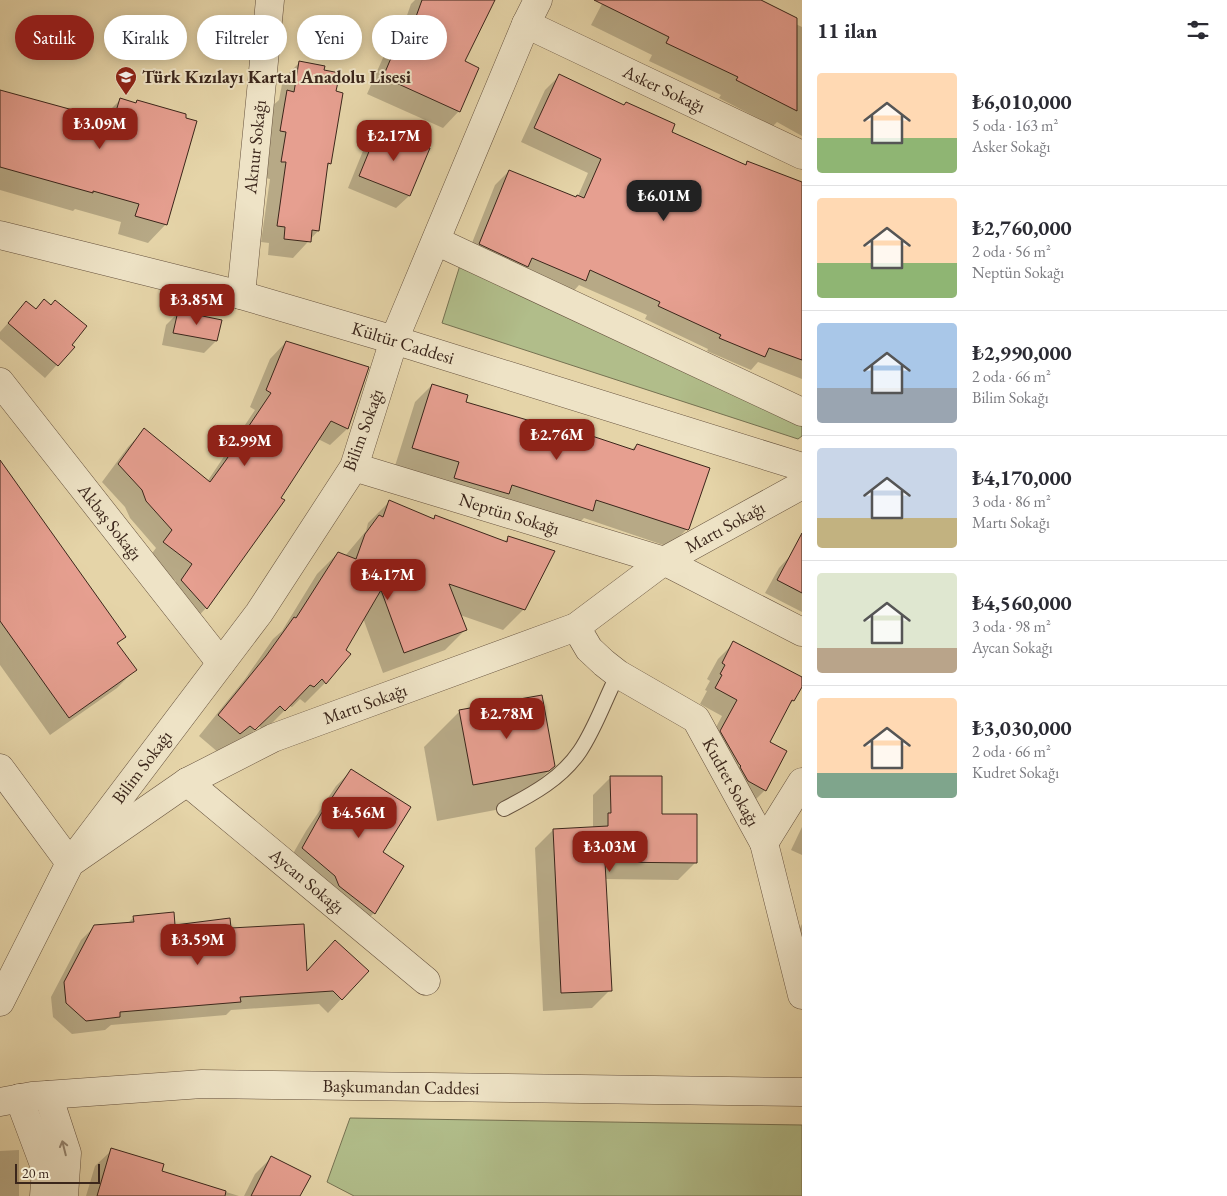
<!DOCTYPE html>
<html lang="tr">
<meta charset="utf-8">
<style>
:root{--surface:#fff;--page:#f7f7f7;--text:#2b2b33;--muted:#7c7c81;--line:#e1e1e2;--accent:#8f2418}
body{margin:0;font-family:"EB Garamond",serif;background:var(--page);color:var(--text);height:100vh;display:flex;flex-direction:column;font-size:19px;white-space:nowrap}
*{box-sizing:border-box;margin:0}
p{font-size:16px;color:var(--muted)}
.icon{flex:none;width:28px;height:28px;fill:none;stroke:currentColor;stroke-width:2;stroke-linecap:round;stroke-linejoin:round}
.map{position:relative;flex:1;overflow:hidden}
.panel{display:flex;flex-direction:column;background:var(--surface);width:425px}
.panel>*{flex:none}
.guide{position:absolute;left:15px;top:15px;width:475px;height:45px;display:flex;gap:10px}
.scale{position:absolute;left:15px;bottom:12px;width:85px;box-sizing:border-box;padding-left:5px;border:2px solid #3b261b;border-top:0;font-size:14px;line-height:18px;white-space:nowrap;color:#3b261b;-webkit-text-stroke:4px #eee3c6;paint-order:stroke}
.price{position:absolute;translate:-50% -42px;padding:0 11px;border-radius:10px;background:var(--accent);color:#fff;font-size:16px;line-height:32px;filter:drop-shadow(0 1px 2px #0008)}
.price::after{content:'';position:absolute;left:50%;top:30px;width:15px;height:11px;margin-left:-8px;background:inherit;clip-path:polygon(0 0,100% 0,50% 100%)}
.price.active{background:#222;color:#fff}
ul{padding:0;list-style:none}
li{display:flex;align-items:center;gap:15px;height:125px;padding:0 15px}
li+li{border-top:1px solid var(--line)}
li span{display:grid;place-items:center;flex:none;width:140px;height:100px;border-radius:5px;color:#555}
li>.icon{margin-inline-start:auto}
span .icon{width:60px;height:60px;fill:#fffc;stroke-width:1}
li b{font-size:21px}
h2{display:flex;justify-content:space-between;align-items:center;height:60px;padding:0 15px;font-size:21px}
.chip{padding:0 18px;border-radius:22px;background:var(--surface);box-shadow:0 2px 12px #0003;font-size:18px;line-height:45px}
.chip.active{background:var(--accent);color:#fff}
main{display:flex;flex:1;min-height:0}
.map>svg:first-child{display:block}
.green{fill:#b1bd8a;stroke:#767252}
.shadow{fill:#0003}
.building{fill:#e69f90;stroke:#3b261b}
.lines{fill:none;stroke-linecap:round;stroke-linejoin:round}
.service-casing{stroke:#66523e;stroke-width:16}
.minor-casing{stroke:#66523e;stroke-width:29}
.tertiary-casing{stroke:#66523e;stroke-width:29}
.service{stroke:#eee3c6;stroke-width:14}
.minor{stroke:#eee3c6;stroke-width:28}
.tertiary{stroke:#eee3c6;stroke-width:28}
.oneway{stroke:#948470}
.labels{text-anchor:middle;stroke-width:4;stroke-linejoin:round;paint-order:stroke}
.poi-label{font-size:18px;font-weight:bold;fill:#3b261b;stroke:#eee3c6;text-anchor:start}
.street-label{font-size:18px;fill:#3b261b;stroke:#eee3c6}
</style>
<main>
<div class="map">
<svg width="802" height="1196" viewBox="0 0 802 1196">
<rect width="100%" height="100%" fill="#e5d4a8"/>
<filter id="stains"><feTurbulence type="fractalNoise" baseFrequency=".004" numOctaves="4"/><feColorMatrix values="0 0 0 0 .2 0 0 0 0 .09 0 0 0 0 .02 0 0 0 .5 -.17"/></filter>
<radialGradient id="worn" r=".72"><stop offset=".6" stop-color="#630" stop-opacity="0"/><stop offset="1" stop-color="#630" stop-opacity=".3"/></radialGradient>
<!-- green -->
<g class="green">
<path d="M461 262 802 422V436L798 439 442 323Z"/>
<path d="M350 1118 802 1125V1196H354L327 1182Z"/>
</g>
<!-- shadow -->
<g class="shadow">
<path d="M415 0H494L464 62 459 111 443 128 367 94 386 51 399 38 411 4Z"/>
<path d="M604 0H745L802 27V136L777 122 773 126 719 98 721 95 649 61 652 55 591 25Z"/>
<path d="M299 63 323 71 335 92 330 163 327 167 318 231 293 258 268 255 269 243 261 242 270 179 265 178 270 148 264 147 270 108 279 100 283 79Z"/>
<path d="M559 76 670 132 744 166 748 162 802 194V379L758 362 751 370 707 351 708 349 645 319 647 315 579 285 571 294 466 258 495 185 509 171 576 198 578 196 588 173 521 142 545 90Z"/>
<path d="M0 91 102 118 120 100 135 104 137 101 166 224 148 243 118 234 121 222 75 209 73 211 0 190Z"/>
<path d="M379 129 428 149 409 196 396 208 348 188 367 141Z"/>
<path d="M44 301 73 347 45 378 0 339V332L26 303 35 310Z"/>
<path d="M178 313 216 341 204 353 162 345 166 325Z"/>
<path d="M286 342 367 368 347 429 330 445 318 439 206 608 190 625 165 598 176 581 147 560 156 548 130 518 125 507 102 482 128 447 144 430 207 482 255 410 250 407 270 359Z"/>
<path d="M432 385 464 403 557 430 560 427 631 450 637 445 708 469 686 530 669 547 584 518 574 528 395 466 415 402Z"/>
<path d="M0 462 124 636 117 644 135 670 117 688 50 735 0 665Z"/>
<path d="M389 502 432 520 436 516 504 542 509 537 524 609 503 630 460 615 465 630 445 650 383 673 363 618 325 683 305 703 300 699 292 707 289 706 264 731 259 726 233 750 219 753 199 736 245 679 273 639 282 631 317 574 338 553 345 556 366 531 368 523Z"/>
<path d="M802 551V612L765 593 779 568 791 555Z"/>
<path d="M734 643 802 679V684L793 701 786 708 768 743 765 790 749 806 705 748 722 716 700 704 707 691 705 690 710 681 707 679 718 659Z"/>
<path d="M460 711 554 766 511 807 437 821 424 747Z"/>
<path d="M352 770 381 853 374 913 358 929 287 864 306 831 336 786Z"/>
<path d="M611 777 661 815 696 862 678 880 605 879 610 990 592 1008 543 1011 535 848 553 830 593 828V795Z"/>
<path d="M802 827V855L791 850Z"/>
<path d="M134 917 174 926 230 930 306 973 321 955 341 999 328 1013 319 1004 231 1010 226 1015 111 1025 105 1030 72 1034 53 1017 51 997 81 940 95 926 127 924Z"/>
<path d="M802 924V946L793 941Z"/>
<path d="M19 1150V1196H0V1151Z"/>
<path d="M112 1150 161 1172 239 1196H86L95 1166Z"/>
<path d="M271 1158 299 1196H244L255 1174Z"/>
</g>
<!-- building -->
<g class="building">
<path d="M422 0H495L465 61 479 68 460 112 383 77 402 32 409 36Z"/>
<path d="M594 0H761L797 18V111L736 80 738 77 666 43 669 37Z"/>
<path d="M299 61 325 66 324 70 340 73 336 91 343 93 331 164 328 163 319 231 312 230 311 242 284 239 285 227 277 226 286 162H281L286 132 280 131 287 90 294 92Z"/>
<path d="M559 74 624 105 626 102 675 124 672 132 746 165 747 161 802 182V360L769 348 765 357 719 338 721 335 658 306 660 302 590 270 586 281 532 258 528 267 479 244 509 170 576 197 577 195 584 198 601 159 534 128Z"/>
<path d="M0 90 113 121 120 98 136 103 137 100 186 114V118L197 121 167 225 135 216 139 204 93 191V193L0 167Z"/>
<path d="M379 127 430 148 410 196 359 176Z"/>
<path d="M44 299 51 305 55 300 87 326 72 345 75 347 58 366 8 323 26 301 36 309Z"/>
<path d="M178 311 222 320 217 341 173 333Z"/>
<path d="M286 341 369 367 348 429 331 421 281 498 285 500 207 609 181 580 192 564 163 542 172 530 146 501 142 490 118 464 144 428 210 482 226 460 271 393 266 390Z"/>
<path d="M432 384 468 395 466 402 558 429 559 425 634 450 637 444 710 468 689 529 688 530 596 500 593 511 512 485 509 494 454 478 459 462 412 448Z"/>
<path d="M0 460 126 637 117 643 137 670 69 718 0 621Z"/>
<path d="M389 500 434 519 435 515 507 542 508 536 555 551 525 610 449 584 467 630 404 653 381 590 346 650 351 654 326 684 322 679 314 687 310 685 285 711 280 706 255 730 250 726 240 734 218 715 266 656 294 617 296 618 338 552 356 559 365 534 379 515 383 517Z"/>
<path d="M802 533V593L777 580Z"/>
<path d="M733 641 802 677V687L794 701 792 700 770 742 787 751 766 791 748 781 740 767 741 766 739 764 720 731 737 700 715 688 722 675 720 674 725 665 722 663Z"/>
<path d="M542 695 555 766 549 771 473 785 459 710Z"/>
<path d="M351 769 411 807 383 852 404 866 375 914 339 886 335 876 302 848 321 814Z"/>
<path d="M610 776H662V814H697V863L605 862 612 991 561 993 553 829 608 826V813H611Z"/>
<path d="M174 912 175 925 230 918 231 928 304 924 307 971 335 940 369 971 342 1000 333 991 240 997 241 1002 120 1012V1017L86 1021 66 1003 64 982 94 925 134 922 133 916Z"/>
<path d="M111 1148 164 1164 162 1171 226 1191 225 1196H97Z"/>
<path d="M271 1156 311 1176 300 1196H251Z"/>
</g>
<g class="lines">
<!-- service casing -->
<g class="service-casing">
<path id="service" d="M504 809C533 794 562 778 580 751 596 727 605 699 618 674"/>
</g>
<!-- minor casing -->
<g class="minor-casing">
<g id="minor">
<path d="M526 24 802 155"/>
<path d="M0 235 241 295 394 340 802 467"/>
<path d="M436 241 802 412"/>
<path d="M241 295 270 0"/>
<path d="M0 382 221 663"/>
<path d="M354 467 664 561 802 632"/>
<path d="M576 627 589 649 604 663 618 674 696 719 764 843 802 995"/>
<path d="M0 768 70 863 259 613 354 467 394 340 526 24 538 0"/>
<path d="M187 782 426 981"/>
<path d="M764 843 802 782"/>
<path d="M48 1095 67 1153 64 1196"/>
<path d="M19 1098 46 1170 44 1196"/>
</g>
</g>
<!-- tertiary casing -->
<g class="tertiary-casing">
<g id="tertiary">
<path d="M0 1002 70 863 187 782 273 738 576 627 664 561 802 485"/>
<path d="M0 1102 32 1096 202 1084 802 1092"/>
</g>
</g>
<!-- service -->
<use href="#service" class="service"/>
<!-- minor -->
<use href="#minor" class="minor"/>
<!-- tertiary -->
<use href="#tertiary" class="tertiary"/>
</g>
<!-- one-way arrows -->
<defs><path id="oneway-shaft" d="M-6 0H5M1.5-3L5.5 0L1.5 3" fill="none" stroke-width="1.6" stroke-linecap="round" stroke-linejoin="round" transform="scale(1.25)"/></defs>
<use class="oneway" href="#oneway-shaft" transform="translate(64 1148) rotate(-104)"/>
<!-- icons -->
<defs>
<g id="school-pin" transform="scale(1.125)"><path d="M0 17L-7.5 6A9.5 9.5 0 1 1 7.5 6Z" fill="#8f2418" stroke="#eee3c6"/><path d="M0-5L7-2L0 1L-7-2ZM-4 1L0 2.5L4 1V4Q0 6-4 4Z" fill="#fff"/></g>
</defs>
<g fill-rule="evenodd">
<use href="#school-pin" x="126" y="77"/>
</g>
<g class="labels">
<!-- poi labels -->
<g class="poi-label">
<text x="142" y="83">Türk Kızılayı Kartal Anadolu Lisesi</text>
</g>
<!-- street labels -->
<g class="street-label">
<text transform="translate(664 89) rotate(25)" y="6">Asker Sokağı</text>
<text transform="translate(255 147) rotate(-84)" y="6">Aknur Sokağı</text>
<text transform="translate(403 343) rotate(17)" y="6">Kültür Caddesi</text>
<text transform="translate(363 430) rotate(-70)" y="6">Bilim Sokağı</text>
<text transform="translate(509 514) rotate(17)" y="6">Neptün Sokağı</text>
<text transform="translate(110 522) rotate(52)" y="6">Akbaş Sokağı</text>
<text transform="translate(725 527) rotate(-29)" y="6">Martı Sokağı</text>
<text transform="translate(365 704) rotate(-20)" y="6">Martı Sokağı</text>
<text transform="translate(142 767) rotate(-53)" y="6">Bilim Sokağı</text>
<text transform="translate(731 782) rotate(61)" y="6">Kudret Sokağı</text>
<text transform="translate(307 881) rotate(40)" y="6">Aycan Sokağı</text>
<text transform="translate(401 1087) rotate(1)" y="6">Başkumandan Caddesi</text>
</g>
</g>
<rect width="100%" height="100%" filter="url(#stains)"/>
<rect width="100%" height="100%" fill="url(#worn)"/>
</svg>
<div class="scale">20 m</div>
<b class="price" style="left:100px;top:150px">₺3.09M</b>
<b class="price" style="left:394px;top:162px">₺2.17M</b>
<b class="price active" style="left:664px;top:222px">₺6.01M</b>
<b class="price" style="left:197px;top:326px">₺3.85M</b>
<b class="price" style="left:557px;top:461px">₺2.76M</b>
<b class="price" style="left:245px;top:467px">₺2.99M</b>
<b class="price" style="left:388px;top:601px">₺4.17M</b>
<b class="price" style="left:507px;top:740px">₺2.78M</b>
<b class="price" style="left:359px;top:839px">₺4.56M</b>
<b class="price" style="left:610px;top:873px">₺3.03M</b>
<b class="price" style="left:198px;top:966px">₺3.59M</b>
<div class="guide">
<a class="chip active">Satılık</a>
<a class="chip">Kiralık</a>
<a class="chip">Filtreler</a>
<a class="chip">Yeni</a>
<a class="chip">Daire</a>
</div>
</div>
<section class="panel">
<h2>11 ilan<svg class="icon" aria-label="filters" viewBox="0 0 24 24"><path d="M4 7h16M4 17h16"/><circle cx="9" cy="7" r="2"/><circle cx="15" cy="17" r="2"/></svg></h2>
<ul>
<li><span style="background:linear-gradient(#ffd9b3 65%,#8fb573 0)"><svg class="icon" aria-label="home" viewBox="0 0 24 24"><path d="M3 11l9-7 9 7M6 9v11h12V9"/></svg></span><div><b>₺6,010,000</b><p>5 oda · 163 m²</p><p>Asker Sokağı</p></div></li>
<li><span style="background:linear-gradient(#ffd9b3 65%,#8fb573 0)"><svg class="icon" aria-label="home" viewBox="0 0 24 24"><path d="M3 11l9-7 9 7M6 9v11h12V9"/></svg></span><div><b>₺2,760,000</b><p>2 oda · 56 m²</p><p>Neptün Sokağı</p></div></li>
<li><span style="background:linear-gradient(#a9c7e8 65%,#9aa5b1 0)"><svg class="icon" aria-label="home" viewBox="0 0 24 24"><path d="M3 11l9-7 9 7M6 9v11h12V9"/></svg></span><div><b>₺2,990,000</b><p>2 oda · 66 m²</p><p>Bilim Sokağı</p></div></li>
<li><span style="background:linear-gradient(#c9d6e8 70%,#c2b280 0)"><svg class="icon" aria-label="home" viewBox="0 0 24 24"><path d="M3 11l9-7 9 7M6 9v11h12V9"/></svg></span><div><b>₺4,170,000</b><p>3 oda · 86 m²</p><p>Martı Sokağı</p></div></li>
<li><span style="background:linear-gradient(#dfe7d0 75%,#b9a48a 0)"><svg class="icon" aria-label="home" viewBox="0 0 24 24"><path d="M3 11l9-7 9 7M6 9v11h12V9"/></svg></span><div><b>₺4,560,000</b><p>3 oda · 98 m²</p><p>Aycan Sokağı</p></div></li>
<li><span style="background:linear-gradient(#ffd9b3 75%,#7fa58c 0)"><svg class="icon" aria-label="home" viewBox="0 0 24 24"><path d="M3 11l9-7 9 7M6 9v11h12V9"/></svg></span><div><b>₺3,030,000</b><p>2 oda · 66 m²</p><p>Kudret Sokağı</p></div></li>
</ul>
</section>
</main>
